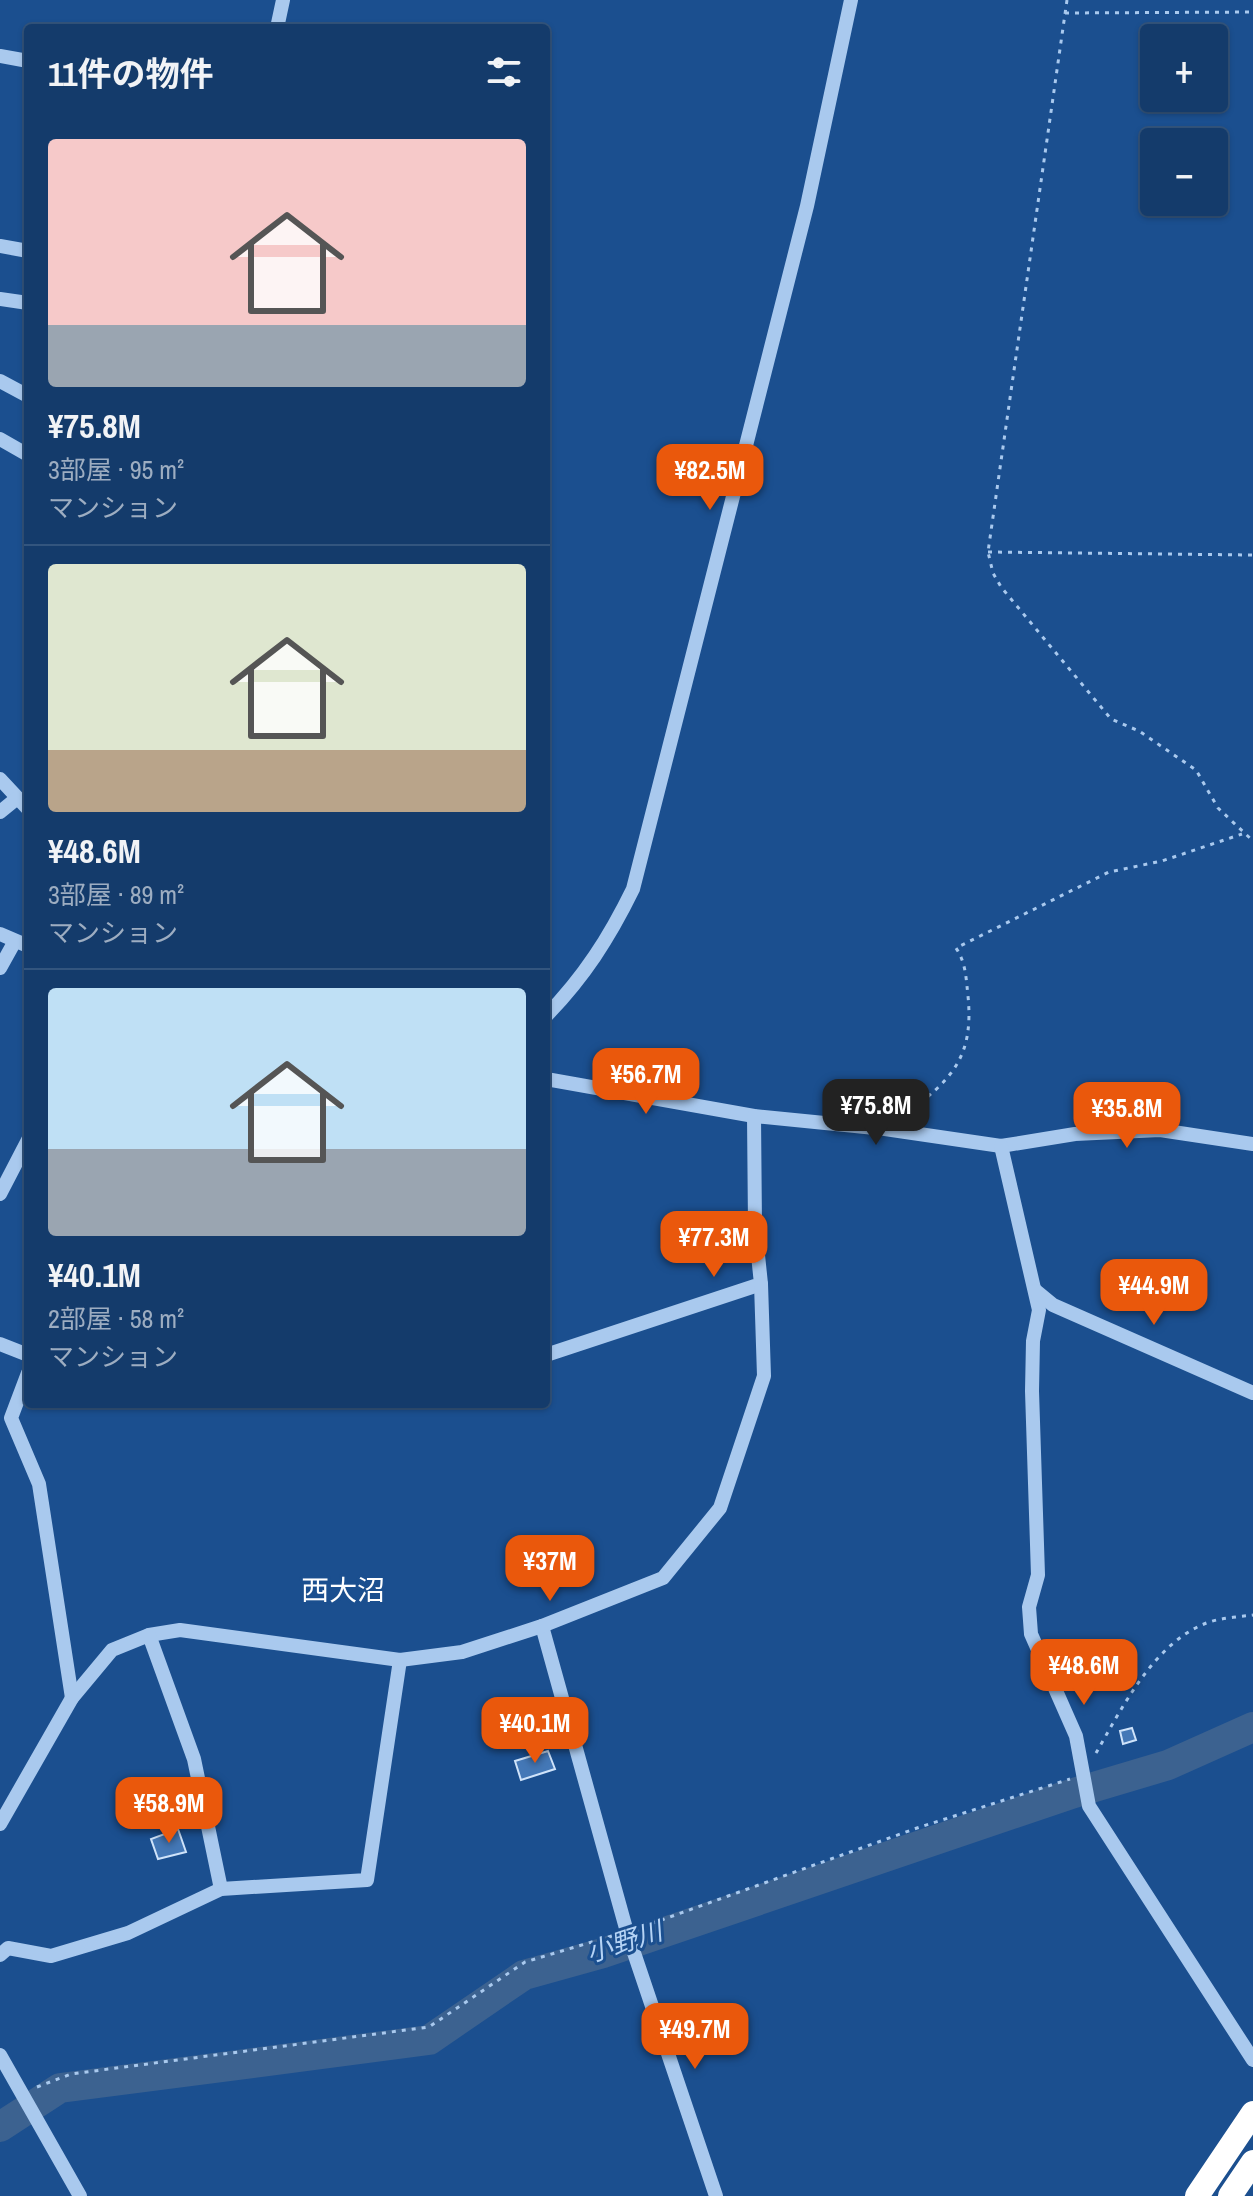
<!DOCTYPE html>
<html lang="ja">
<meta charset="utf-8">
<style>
:root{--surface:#143b6b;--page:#1d4271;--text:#f1f3f6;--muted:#9dadc1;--line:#33557e;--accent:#ea580c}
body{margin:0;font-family:"Archivo Narrow","Noto Sans JP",sans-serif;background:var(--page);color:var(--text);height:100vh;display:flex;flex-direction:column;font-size:30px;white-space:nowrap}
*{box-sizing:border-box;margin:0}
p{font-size:26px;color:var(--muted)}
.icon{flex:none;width:44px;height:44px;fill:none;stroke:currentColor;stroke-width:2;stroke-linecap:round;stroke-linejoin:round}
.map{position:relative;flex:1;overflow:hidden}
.drawer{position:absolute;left:24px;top:24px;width:526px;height:1384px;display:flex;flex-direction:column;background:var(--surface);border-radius:8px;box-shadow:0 2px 6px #0004,0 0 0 2px var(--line)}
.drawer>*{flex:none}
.tools{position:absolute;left:1140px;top:24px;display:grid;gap:16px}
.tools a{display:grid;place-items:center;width:88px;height:88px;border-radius:8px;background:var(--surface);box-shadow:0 2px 6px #0004,0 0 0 2px var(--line);font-size:40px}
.price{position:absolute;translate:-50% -68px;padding:0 18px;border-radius:16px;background:var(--accent);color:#fff;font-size:26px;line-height:52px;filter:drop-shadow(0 2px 4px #0008)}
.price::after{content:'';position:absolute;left:50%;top:48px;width:24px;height:18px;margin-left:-12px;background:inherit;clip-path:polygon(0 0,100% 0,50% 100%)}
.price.current{background:#222;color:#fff}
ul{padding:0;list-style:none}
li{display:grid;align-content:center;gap:16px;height:424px;padding:0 24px}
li+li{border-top:2px solid var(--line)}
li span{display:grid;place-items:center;height:248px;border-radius:8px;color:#555}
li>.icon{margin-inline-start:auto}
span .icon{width:144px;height:144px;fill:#fffc;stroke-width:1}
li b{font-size:34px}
h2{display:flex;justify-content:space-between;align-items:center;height:96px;padding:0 24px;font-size:34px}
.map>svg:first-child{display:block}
.water{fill:url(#water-rules);stroke:#9cc4f0;stroke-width:2}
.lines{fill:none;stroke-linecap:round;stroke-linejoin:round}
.river{stroke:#3c6290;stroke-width:30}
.building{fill:#4478b7;stroke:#cfe3fa;stroke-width:2}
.path{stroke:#a9c9ee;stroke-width:3;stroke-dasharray:4 6;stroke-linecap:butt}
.minor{stroke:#a9c9ee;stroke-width:14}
.highway{stroke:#fff;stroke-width:24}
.labels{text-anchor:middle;stroke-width:6;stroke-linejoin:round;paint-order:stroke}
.water-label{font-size:26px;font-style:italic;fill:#b5d3f5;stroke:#1b4f8f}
.quarter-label{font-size:28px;fill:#fff;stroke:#1b4f8f}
</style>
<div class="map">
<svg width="1253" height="2196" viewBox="0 0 1253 2196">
<defs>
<pattern id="water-rules" width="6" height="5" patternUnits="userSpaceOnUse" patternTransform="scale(2)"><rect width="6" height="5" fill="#3c6290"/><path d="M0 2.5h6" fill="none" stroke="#597aa1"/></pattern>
</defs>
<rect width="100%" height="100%" fill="#1b4f8f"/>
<!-- water -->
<path class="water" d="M1253 1721V1733L1171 1770 1166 1760Z"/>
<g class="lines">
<!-- river -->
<path class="river" d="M0 2127 60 2088 429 2040 524 1975 603 1953 1074 1793 1168 1765 1253 1727"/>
</g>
<!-- building -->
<g class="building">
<path d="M1132 1728 1136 1740 1123 1744 1120 1731Z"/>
<path d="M548 1751 555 1769 521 1780 515 1761Z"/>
<path d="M178 1829 186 1852 158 1859 151 1839Z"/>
</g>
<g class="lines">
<!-- path -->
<g class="path">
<path d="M1067 0 988 552 993 573 1001 587 1111 719 1139 731 1196 770 1218 808 1253 841"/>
<path d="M1065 13 1253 12"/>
<path d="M988 552 1253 555"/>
<path d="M904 1115C952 1080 974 1057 968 996 966 978 966 963 956 948L1109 872 1162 861 1242 834"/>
<path d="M1096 1753C1122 1708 1153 1645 1204 1624 1218 1618 1237 1617 1253 1615"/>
<path d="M642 1927 917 1828 1070 1779"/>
<path d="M37 2087 71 2074 429 2027 525 1962 612 1936"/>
</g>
<!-- minor -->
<g class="minor">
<path d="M277 28 283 0"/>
<path d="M0 56 28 61"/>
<path d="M0 246 28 251"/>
<path d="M0 299 28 303"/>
<path d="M0 381 28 396"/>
<path d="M0 439 28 455"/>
<path d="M0 779 28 809"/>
<path d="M0 812 16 799"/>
<path d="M0 934 28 946"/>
<path d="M0 968 15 941"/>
<path d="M546 1016C584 977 609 938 633 889L807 206 851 0"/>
<path d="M546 1079 754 1116 885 1129 1001 1146 1075 1134 1160 1130 1253 1144"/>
<path d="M1001 1146 1039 1310 1033 1341 1032 1391 1038 1575 1029 1607 1031 1634 1076 1736 1089 1806 1253 2060"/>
<path d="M0 1194 28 1140"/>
<path d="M1036 1291 1053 1305 1253 1393"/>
<path d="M0 1344 28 1355"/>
<path d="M546 1355 761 1284 755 1226 754 1116"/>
<path d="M28 1373 11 1418 39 1484 72 1698"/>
<path d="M542 1626 627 1932 716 2196"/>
<path d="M149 1635 180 1630 400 1660 462 1652 542 1626 663 1578 720 1508 764 1376 761 1284"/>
<path d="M0 1824 72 1698 112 1650 149 1635 194 1759 221 1889"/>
<path d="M0 1955 8 1948 51 1956 128 1933 221 1889 367 1880 400 1660"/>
<path d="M0 2055 80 2196"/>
</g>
<!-- highway -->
<g class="highway">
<path d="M1197 2196 1253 2113"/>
<path d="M1230 2196 1253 2162"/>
</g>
</g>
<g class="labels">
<!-- water labels -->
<g class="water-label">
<text transform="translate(624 1942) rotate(-18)" y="9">小野川</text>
</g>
<!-- quarter labels -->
<g class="quarter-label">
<text x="343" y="1600">西大沼</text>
</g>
</g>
</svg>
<div class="tools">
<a>+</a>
<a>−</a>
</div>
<b class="price" style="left:710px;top:512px">¥82.5M</b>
<b class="price" style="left:646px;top:1116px">¥56.7M</b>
<b class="price current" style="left:876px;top:1147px">¥75.8M</b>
<b class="price" style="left:1127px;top:1150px">¥35.8M</b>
<b class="price" style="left:714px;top:1279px">¥77.3M</b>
<b class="price" style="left:1154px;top:1327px">¥44.9M</b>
<b class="price" style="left:550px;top:1603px">¥37M</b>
<b class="price" style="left:1084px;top:1707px">¥48.6M</b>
<b class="price" style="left:535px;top:1765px">¥40.1M</b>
<b class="price" style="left:169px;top:1845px">¥58.9M</b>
<b class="price" style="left:695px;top:2071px">¥49.7M</b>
<section class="drawer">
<h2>11件の物件<svg class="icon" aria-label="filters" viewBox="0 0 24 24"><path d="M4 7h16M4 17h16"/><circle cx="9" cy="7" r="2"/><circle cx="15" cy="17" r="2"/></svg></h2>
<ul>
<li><span style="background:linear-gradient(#f6c9c9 75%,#9aa5b1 0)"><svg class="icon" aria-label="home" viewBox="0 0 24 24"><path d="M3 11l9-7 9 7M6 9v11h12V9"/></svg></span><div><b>¥75.8M</b><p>3部屋 · 95 m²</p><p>マンション</p></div></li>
<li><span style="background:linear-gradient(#dfe7d0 75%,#b9a48a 0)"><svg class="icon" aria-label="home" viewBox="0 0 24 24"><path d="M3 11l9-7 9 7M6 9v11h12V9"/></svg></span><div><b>¥48.6M</b><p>3部屋 · 89 m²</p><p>マンション</p></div></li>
<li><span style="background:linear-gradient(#bfe0f5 65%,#9aa5b1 0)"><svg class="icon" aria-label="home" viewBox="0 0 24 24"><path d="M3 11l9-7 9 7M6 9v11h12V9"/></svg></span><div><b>¥40.1M</b><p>2部屋 · 58 m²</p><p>マンション</p></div></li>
</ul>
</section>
</div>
